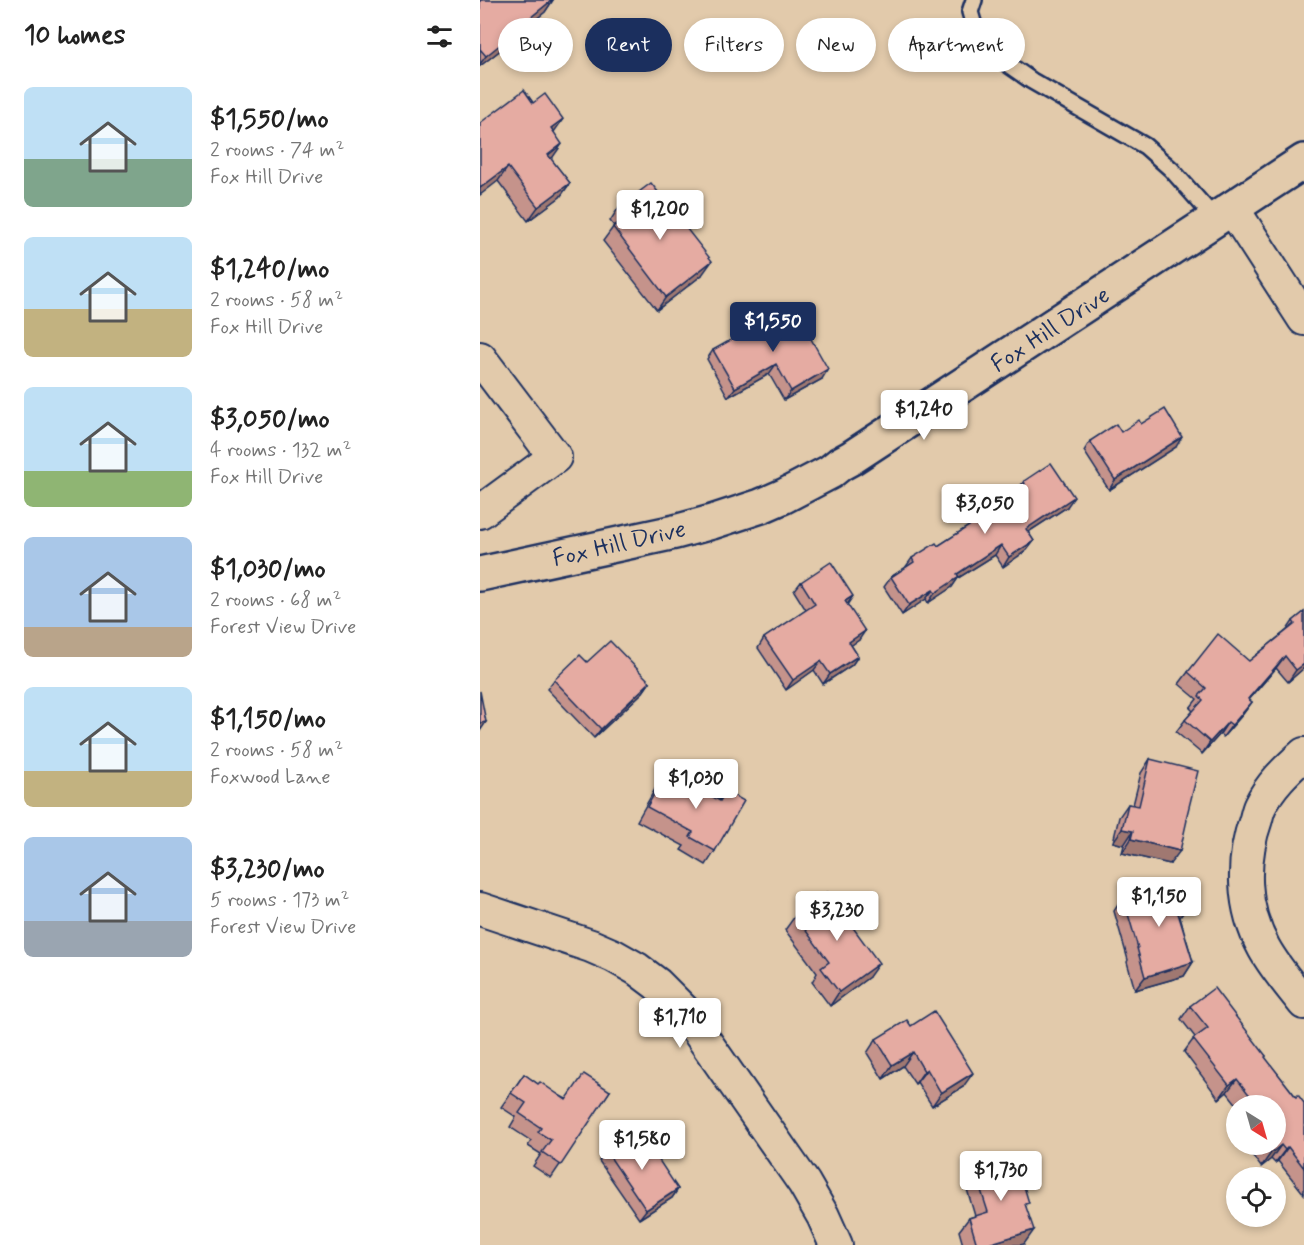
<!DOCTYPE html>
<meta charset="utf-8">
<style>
:root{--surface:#fff;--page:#f2f2f2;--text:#222;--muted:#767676;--accent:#1b2f5e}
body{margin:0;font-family:Mynerve,sans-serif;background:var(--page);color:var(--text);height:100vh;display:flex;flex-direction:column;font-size:22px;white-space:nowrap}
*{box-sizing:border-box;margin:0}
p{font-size:20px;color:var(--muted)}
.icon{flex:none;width:33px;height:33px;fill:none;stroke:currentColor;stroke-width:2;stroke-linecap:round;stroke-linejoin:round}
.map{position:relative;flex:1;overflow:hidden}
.drawer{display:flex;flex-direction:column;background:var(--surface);width:480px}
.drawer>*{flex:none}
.top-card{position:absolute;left:18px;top:18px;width:570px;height:54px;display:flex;gap:12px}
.needle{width:39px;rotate:143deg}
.tools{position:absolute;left:746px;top:1095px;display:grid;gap:12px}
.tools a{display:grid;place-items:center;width:60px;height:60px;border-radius:50%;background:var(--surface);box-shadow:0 3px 9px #0003;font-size:30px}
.price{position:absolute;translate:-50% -51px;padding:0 14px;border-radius:6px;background:#fff;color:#222;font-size:20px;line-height:39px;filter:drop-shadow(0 2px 3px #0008)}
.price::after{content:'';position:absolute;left:50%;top:36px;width:18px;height:14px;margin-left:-9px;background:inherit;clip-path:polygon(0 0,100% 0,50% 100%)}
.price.on{background:var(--accent);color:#fff}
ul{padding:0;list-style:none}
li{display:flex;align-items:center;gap:18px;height:150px;padding:0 24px}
li span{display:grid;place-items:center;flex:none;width:168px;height:120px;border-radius:9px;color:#555}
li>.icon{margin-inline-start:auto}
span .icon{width:72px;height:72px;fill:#fffc;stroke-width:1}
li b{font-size:26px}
h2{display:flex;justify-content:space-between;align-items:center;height:72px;padding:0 24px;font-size:26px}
.pill{padding:0 21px;border-radius:27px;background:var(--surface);box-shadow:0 3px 9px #0003;font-size:21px;line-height:54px}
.pill.on{background:var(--accent);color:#fff}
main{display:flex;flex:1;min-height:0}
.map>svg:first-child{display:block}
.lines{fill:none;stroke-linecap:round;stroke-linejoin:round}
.lane-casing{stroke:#1b2f5e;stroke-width:20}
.street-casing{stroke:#1b2f5e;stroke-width:36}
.secondary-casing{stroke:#1b2f5e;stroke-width:38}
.lane{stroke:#e2caab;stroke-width:15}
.street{stroke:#e2caab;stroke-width:32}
.secondary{stroke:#e2caab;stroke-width:33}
.wall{fill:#c5938b;stroke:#1b2f5e;stroke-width:1.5}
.shaded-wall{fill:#a07871;stroke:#1b2f5e;stroke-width:1.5}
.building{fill:#e5aba2;stroke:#1b2f5e;stroke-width:1.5}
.labels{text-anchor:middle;stroke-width:5;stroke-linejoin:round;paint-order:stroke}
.street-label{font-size:24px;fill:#1b2f5e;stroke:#e2caab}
</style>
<main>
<section class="drawer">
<h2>10 homes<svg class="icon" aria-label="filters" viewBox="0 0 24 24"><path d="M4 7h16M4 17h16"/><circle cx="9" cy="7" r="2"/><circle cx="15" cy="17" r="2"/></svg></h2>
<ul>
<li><span style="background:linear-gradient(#bfe0f5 60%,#7fa58c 0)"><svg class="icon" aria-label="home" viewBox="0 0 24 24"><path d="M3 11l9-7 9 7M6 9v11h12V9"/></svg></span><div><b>$1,550/mo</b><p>2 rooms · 74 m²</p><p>Fox Hill Drive</p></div></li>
<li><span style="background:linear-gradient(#bfe0f5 60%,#c2b280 0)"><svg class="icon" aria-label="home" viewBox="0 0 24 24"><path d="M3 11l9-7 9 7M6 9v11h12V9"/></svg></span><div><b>$1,240/mo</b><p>2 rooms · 58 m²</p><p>Fox Hill Drive</p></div></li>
<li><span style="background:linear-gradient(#bfe0f5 70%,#8fb573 0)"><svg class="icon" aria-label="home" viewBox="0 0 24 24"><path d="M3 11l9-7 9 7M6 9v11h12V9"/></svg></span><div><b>$3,050/mo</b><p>4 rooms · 132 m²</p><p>Fox Hill Drive</p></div></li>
<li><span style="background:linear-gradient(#a9c7e8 75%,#b9a48a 0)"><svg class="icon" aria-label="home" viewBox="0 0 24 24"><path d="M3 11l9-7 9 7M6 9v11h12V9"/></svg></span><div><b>$1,030/mo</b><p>2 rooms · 68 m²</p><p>Forest View Drive</p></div></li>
<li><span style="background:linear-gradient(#bfe0f5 70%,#c2b280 0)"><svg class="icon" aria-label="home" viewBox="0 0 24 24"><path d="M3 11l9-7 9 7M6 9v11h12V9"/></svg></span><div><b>$1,150/mo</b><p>2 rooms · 58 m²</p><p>Foxwood Lane</p></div></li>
<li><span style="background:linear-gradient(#a9c7e8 70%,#9aa5b1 0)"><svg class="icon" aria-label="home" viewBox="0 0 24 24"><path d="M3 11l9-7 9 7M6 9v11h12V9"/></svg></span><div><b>$3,230/mo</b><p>5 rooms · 173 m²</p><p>Forest View Drive</p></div></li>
</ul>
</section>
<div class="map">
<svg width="824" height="1245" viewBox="0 0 824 1245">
<rect width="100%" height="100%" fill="#e2caab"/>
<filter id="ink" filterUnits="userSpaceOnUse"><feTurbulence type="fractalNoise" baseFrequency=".0167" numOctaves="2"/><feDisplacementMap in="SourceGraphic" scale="12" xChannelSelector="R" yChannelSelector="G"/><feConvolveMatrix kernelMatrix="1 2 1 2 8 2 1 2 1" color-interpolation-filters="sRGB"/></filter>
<g filter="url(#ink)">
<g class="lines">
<!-- lane casing -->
<g class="lane-casing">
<path id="lane" d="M494 0 490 12 498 39 519 58 552 81 665 146 691 169 736 220"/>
</g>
<!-- street casing -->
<g class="street-casing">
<g id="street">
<path d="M753 209 824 319"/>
<path d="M0 358 75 457 0 512"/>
<path d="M824 754C807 769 790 785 780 806 778 810 777 815 776 819 761 861 762 908 784 948 795 968 810 985 824 1003"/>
<path d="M0 909 111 946 134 956 157 969 177 984 204 1011 324 1183 343 1216 356 1245"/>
</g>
</g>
<!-- secondary casing -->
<g class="secondary-casing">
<path id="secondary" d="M0 574 195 532 232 522 281 506 304 496 350 472 360 464 371 458 824 161"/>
</g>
<!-- lane -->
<use href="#lane" class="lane"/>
<!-- street -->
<use href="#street" class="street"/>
<!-- secondary -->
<use href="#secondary" class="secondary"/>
</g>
<!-- wall -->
<g class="wall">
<path d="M0 0H73L65 12 30 40 27 45 0 66Z"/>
<path d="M44 90 74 132 73 157 71 159 90 183 80 197 48 221 18 181Z"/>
<path d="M139 207 222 275 177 310 123 241 134 226 130 221Z"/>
<path d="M281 327 342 379 304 400 289 374 248 397 227 359 233 350Z"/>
<path d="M661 424 696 447 629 490 604 451 610 441 641 432Z"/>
<path d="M544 481 587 507 548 532 554 541 547 550 523 567 515 555 478 578 472 587 448 603 446 599 422 615 404 587 411 577 425 568 432 558 458 546 494 523 500 513 539 488Z"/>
<path d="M321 582 367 604 379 640 371 645 378 656 372 665 343 684 334 670 306 690 278 648 284 638 326 610 314 591Z"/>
<path d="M824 612V668L808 682 796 668 769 700 772 702 763 714 743 737 740 734 722 754 696 732 705 720 713 711 710 708 717 699 699 684 708 672 769 661 807 630 813 621Z"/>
<path d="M74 680 170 682 163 692 114 738 67 689Z"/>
<path d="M670 759 690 864 642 853 644 845 633 842 639 817 648 804 653 805 661 773Z"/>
<path d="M187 771 239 800 246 791 235 851 226 865 201 850 204 846 157 821 178 784Z"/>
<path d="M643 897 707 907 700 917 713 962 704 976 655 990 647 962 648 960 634 911Z"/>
<path d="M315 916 389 977 350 1006 332 982 337 973 305 930Z"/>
<path d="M710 1006 786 1056 785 1058 816 1097 824 1103V1194L798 1161 795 1163 791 1159 781 1167 764 1144H795V1106H758L747 1092 739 1099 704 1052 715 1037 701 1019Z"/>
<path d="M431 1026 483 1087 452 1106 437 1082 435 1084 423 1066 403 1079 387 1053 396 1039Z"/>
<path d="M44 1074 58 1084 86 1099 130 1091 71 1178 53 1166 61 1154 48 1146 51 1141 30 1127 36 1117 21 1107Z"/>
<path d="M165 1148 198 1189 192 1198 159 1219 119 1161 126 1151Z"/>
<path d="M493 1165 546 1207 544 1244 540 1245H483L479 1231 489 1218 495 1216 484 1179Z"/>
</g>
<!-- shaded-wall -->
<g class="shaded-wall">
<path d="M72 0H73L65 12 30 40 27 45 0 66V64L6 56 35 30Z"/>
<path d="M83 119 74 132 71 128Z"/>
<path d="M82 144 73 157 58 168 68 155Z"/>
<path d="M28 167 18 181 0 195V188Z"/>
<path d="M90 183 80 197 48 221 58 207Z"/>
<path d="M232 261 222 275 177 310 186 297Z"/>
<path d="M296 364 289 374 248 397 255 388Z"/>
<path d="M348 369 342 379 304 400 311 391Z"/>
<path d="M702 437 696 447 629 490 635 480Z"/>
<path d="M594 497 587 507 539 538 546 529Z"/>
<path d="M554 541 547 550 523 567 529 557Z"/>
<path d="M521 545 515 555 478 578 472 587 448 603 455 593 477 574Z"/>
<path d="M453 590 446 599 422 615 429 605Z"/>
<path d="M373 596 367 605 365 601Z"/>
<path d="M385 631 379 640 363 651 369 642Z"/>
<path d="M378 656 372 665 343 684 350 674Z"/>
<path d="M805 656 796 668 759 711 768 699Z"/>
<path d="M341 661 334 670 306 690 313 680Z"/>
<path d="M824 664V668L808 682 816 670Z"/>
<path d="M170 682 163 692 114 738 121 729Z"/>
<path d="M772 702 763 714 743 737 752 725Z"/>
<path d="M6 722 0 731V723Z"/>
<path d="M748 722 740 734 722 754 730 742Z"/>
<path d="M642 829 653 831 644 845 633 842Z"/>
<path d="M651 839 700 851 690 864 642 853Z"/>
<path d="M707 907 697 921V910Z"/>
<path d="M713 962 704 976 655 990 665 977Z"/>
<path d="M399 963 389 977 350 1006 359 992Z"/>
<path d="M433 1052 423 1066 403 1079 412 1065Z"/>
<path d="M447 1069 437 1082 435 1084 444 1071Z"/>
<path d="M493 1073 483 1087 452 1106 461 1093Z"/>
<path d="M757 1079 747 1092 739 1099 749 1085Z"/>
<path d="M801 1145 791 1159 781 1167 791 1153Z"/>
<path d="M808 1147 798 1161 795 1163 805 1150Z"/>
<path d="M198 1189 192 1198 159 1219 166 1210Z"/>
<path d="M554 1230 544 1244 540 1245H505Z"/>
</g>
<!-- building -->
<g class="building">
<path d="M0 0H72L35 30 37 31 6 56 0 49Z"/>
<path d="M44 90 53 103 65 94 83 119 71 128 82 144 68 155 90 183 58 207 28 167 0 188V123Z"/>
<path d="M171 183 232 261 186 297 133 227 146 217 139 207Z"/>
<path d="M314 309 348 369 311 391 296 364 255 388 233 350 279 324 281 327Z"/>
<path d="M685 409 702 437 635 480 610 441 636 424 641 432 659 420 661 424Z"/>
<path d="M571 463 594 497 546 529 554 541 529 557 521 545 477 574 479 577 455 593 453 590 429 605 411 577 434 562 432 558 456 543 458 546 503 517 500 513 545 484 544 481Z"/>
<path d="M351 562 373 596 365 601 385 631 369 642 378 656 350 674 341 661 313 680 284 638 335 604 321 582Z"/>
<path d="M824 612V664L816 670 805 656 768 699 772 702 752 725 748 722 730 742 705 720 723 700 719 696 726 688 708 672 738 634 769 661 815 624 813 621Z"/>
<path d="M130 641 170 682 121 729 74 680 100 655 107 662Z"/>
<path d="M0 691 6 722 0 723Z"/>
<path d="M670 759 718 771 706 819 707 820 700 851 651 839 653 831 642 829 648 804 659 806Z"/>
<path d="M187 771 240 801 246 791 264 801 235 851 210 837 213 832 167 807Z"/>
<path d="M699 881 707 907 697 910 713 962 665 977 657 948H658L643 897Z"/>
<path d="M347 892 399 963 359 992 341 968 349 962 315 916Z"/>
<path d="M734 988 786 1056 785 1057 816 1097 818 1095 824 1103V1168L808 1147 805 1150 801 1145 791 1153 784 1144H795V1106H778L757 1079 749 1085 713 1039 728 1028 710 1006Z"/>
<path d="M454 1011 493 1073 461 1093 447 1069 444 1071 433 1052 412 1065 396 1039 427 1020 431 1026Z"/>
<path d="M44 1074 58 1084 60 1082 86 1100 104 1074 130 1091 81 1165 62 1152 71 1140 58 1132 61 1128 39 1113 46 1103 31 1093Z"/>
<path d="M154 1132 165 1148 169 1145 198 1189 166 1210 126 1151Z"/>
<path d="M531 1154 540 1184 543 1183 549 1203 545 1204 554 1230 505 1245H497L489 1218 508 1212 493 1165Z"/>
</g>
</g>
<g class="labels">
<!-- street labels -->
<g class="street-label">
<text transform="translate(570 329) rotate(-33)" y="8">Fox Hill Drive</text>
<text transform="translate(139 543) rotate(-13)" y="8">Fox Hill Drive</text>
</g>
</g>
</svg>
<div class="tools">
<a><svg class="needle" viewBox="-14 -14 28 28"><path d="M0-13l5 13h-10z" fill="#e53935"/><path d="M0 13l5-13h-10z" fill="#767676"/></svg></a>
<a><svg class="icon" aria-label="locate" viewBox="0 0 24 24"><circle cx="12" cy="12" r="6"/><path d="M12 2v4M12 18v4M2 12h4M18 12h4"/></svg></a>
</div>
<b class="price" style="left:180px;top:241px">$1,200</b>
<b class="price on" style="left:293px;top:353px">$1,550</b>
<b class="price" style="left:444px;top:441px">$1,240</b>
<b class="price" style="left:505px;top:535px">$3,050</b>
<b class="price" style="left:216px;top:810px">$1,030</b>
<b class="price" style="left:679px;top:928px">$1,150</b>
<b class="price" style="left:357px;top:942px">$3,230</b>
<b class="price" style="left:200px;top:1049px">$1,710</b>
<b class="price" style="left:162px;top:1171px">$1,580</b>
<b class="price" style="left:521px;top:1202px">$1,730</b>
<div class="top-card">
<a class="pill">Buy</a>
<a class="pill on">Rent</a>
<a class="pill">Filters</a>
<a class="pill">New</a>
<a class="pill">Apartment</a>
</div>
</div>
</main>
